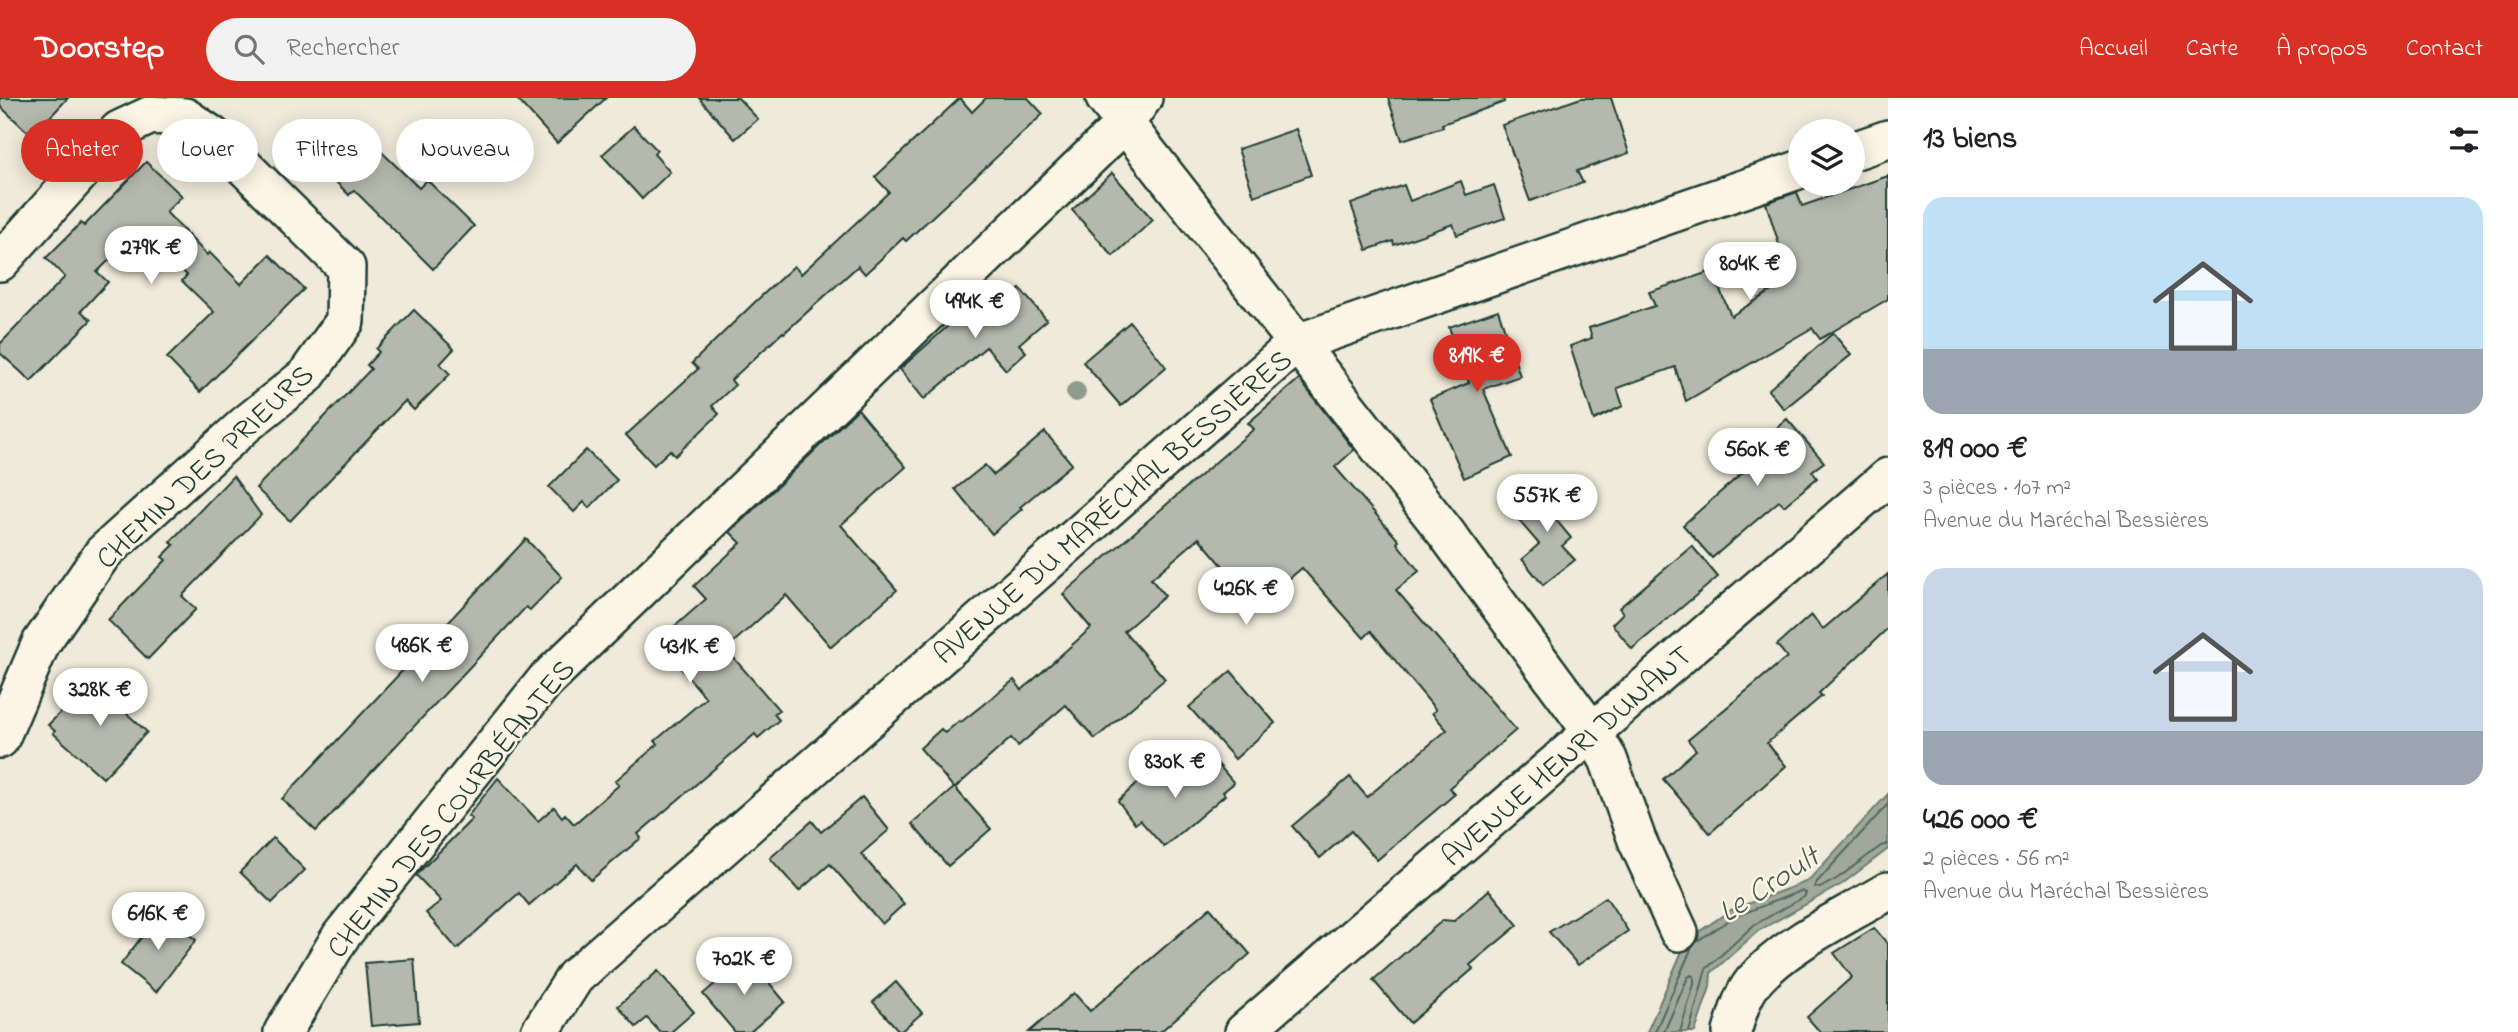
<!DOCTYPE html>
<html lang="fr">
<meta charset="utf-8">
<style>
:root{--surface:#fff;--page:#f2f2f2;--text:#202124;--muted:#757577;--accent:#d93025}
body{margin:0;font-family:"Indie Flower",sans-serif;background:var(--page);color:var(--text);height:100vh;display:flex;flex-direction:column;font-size:26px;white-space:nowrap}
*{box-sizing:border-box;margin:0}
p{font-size:23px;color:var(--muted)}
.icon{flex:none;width:38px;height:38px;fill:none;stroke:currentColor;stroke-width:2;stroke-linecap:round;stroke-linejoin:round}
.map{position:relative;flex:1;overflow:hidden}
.details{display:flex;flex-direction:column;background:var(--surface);width:630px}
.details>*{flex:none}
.guide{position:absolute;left:21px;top:21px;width:665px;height:63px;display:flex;gap:14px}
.fabs{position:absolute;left:1788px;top:21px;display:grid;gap:14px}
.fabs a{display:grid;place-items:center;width:77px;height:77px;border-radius:50%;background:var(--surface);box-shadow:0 4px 18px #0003;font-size:35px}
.price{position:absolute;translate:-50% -60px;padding:0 16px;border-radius:24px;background:#fff;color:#222;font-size:23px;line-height:46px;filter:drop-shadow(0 2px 4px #0008)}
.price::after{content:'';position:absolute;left:50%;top:42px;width:21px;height:16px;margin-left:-10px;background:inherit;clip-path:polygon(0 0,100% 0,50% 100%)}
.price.current{background:var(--accent);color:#fff}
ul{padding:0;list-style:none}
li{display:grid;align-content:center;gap:14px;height:371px;padding:0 35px}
li span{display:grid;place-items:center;height:217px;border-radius:21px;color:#555}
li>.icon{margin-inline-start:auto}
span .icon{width:126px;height:126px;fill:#fffc;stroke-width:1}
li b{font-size:30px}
h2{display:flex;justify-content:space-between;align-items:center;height:84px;padding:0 35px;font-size:30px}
.chip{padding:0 24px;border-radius:32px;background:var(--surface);box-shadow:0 4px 18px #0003;font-size:24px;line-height:63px}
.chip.current{background:var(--accent);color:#fff}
header{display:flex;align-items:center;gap:42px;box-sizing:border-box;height:98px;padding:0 35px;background:var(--accent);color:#fff}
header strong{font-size:33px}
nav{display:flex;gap:38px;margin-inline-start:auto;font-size:24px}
.search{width:490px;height:63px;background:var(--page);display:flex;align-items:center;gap:18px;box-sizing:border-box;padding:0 24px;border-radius:38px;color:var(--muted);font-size:26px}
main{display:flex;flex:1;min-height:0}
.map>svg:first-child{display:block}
.water{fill:#9fa89a;stroke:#6c7d71;stroke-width:2}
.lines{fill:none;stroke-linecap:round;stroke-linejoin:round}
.shore{stroke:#52685d;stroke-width:2}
.building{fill:#b5b9ad;stroke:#1f3d34;stroke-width:2}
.minor-casing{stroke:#1f3d34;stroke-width:42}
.minor{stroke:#fcf5e5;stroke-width:37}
.tree{fill:#909b8e}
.labels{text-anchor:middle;stroke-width:5;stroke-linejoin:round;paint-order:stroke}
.street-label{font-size:30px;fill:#1f3d34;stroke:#fcf5e5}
.water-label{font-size:32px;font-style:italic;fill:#455d53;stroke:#fcf5e5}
</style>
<header>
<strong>Doorstep</strong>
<div class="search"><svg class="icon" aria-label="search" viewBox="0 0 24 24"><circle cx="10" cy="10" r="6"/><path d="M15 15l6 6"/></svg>Rechercher</div>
<nav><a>Accueil</a><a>Carte</a><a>À propos</a><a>Contact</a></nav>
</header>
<main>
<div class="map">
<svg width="1888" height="934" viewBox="0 0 1888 934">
<rect width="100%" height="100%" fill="#efeada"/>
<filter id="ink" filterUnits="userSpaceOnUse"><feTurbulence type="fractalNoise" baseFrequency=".0143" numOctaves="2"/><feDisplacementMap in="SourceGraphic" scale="14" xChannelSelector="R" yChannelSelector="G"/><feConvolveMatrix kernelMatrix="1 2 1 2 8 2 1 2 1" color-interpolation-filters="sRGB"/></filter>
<g filter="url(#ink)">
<!-- water -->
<path class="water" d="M1888 696V751L1842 786 1758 833 1711 875 1710 889 1695 934H1647L1687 842 1731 812 1808 783Z"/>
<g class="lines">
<!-- shore -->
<g class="shore">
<path d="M1888 706 1816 785 1815 789 1820 790 1838 780 1881 748 1888 746"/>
<path d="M1655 934 1692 849"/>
<path d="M1664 934 1688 879 1692 877 1694 880V886L1680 934"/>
<path d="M1689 934 1706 871 1754 827 1804 799 1806 795 1801 793 1734 819 1696 844"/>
</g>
</g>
<!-- building -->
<g class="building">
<path d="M0 0H68L32 38 0 8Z"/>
<path d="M516 0H606L557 45Z"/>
<path d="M699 0H738L758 21 735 41Z"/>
<path d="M960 0 972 14 986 0H1028L1043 16 906 143 903 140 865 176 858 168 784 235 783 234 731 282 735 287 712 308 719 316 675 358 670 352 654 367 626 337 698 271 692 265 755 204 794 168 801 176 889 94 875 79Z"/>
<path d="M1388 0H1503L1504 4 1442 26 1443 29 1402 42Z"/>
<path d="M1581 0H1611L1629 55 1577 73 1583 85 1530 103 1502 27Z"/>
<path d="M634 28 657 52 654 56 670 74 642 101 602 57Z"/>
<path d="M1296 31 1311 77 1254 98 1238 51Z"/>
<path d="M363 36 419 90 427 82 474 128 433 171 354 92 349 97 326 74Z"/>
<path d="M146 64 182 98 166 114 207 157 209 154 241 186 270 157 304 191 200 294 167 260 214 214 182 183 187 177 139 133 97 174 108 184 81 213 91 222 31 283 0 255V246L65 179 46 160 81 125 84 128Z"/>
<path d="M1112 75 1153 122 1113 158 1072 112Z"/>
<path d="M1888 78V201L1820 241 1812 230 1686 303 1675 269 1617 290 1623 308 1594 322 1570 248 1592 240 1589 230 1655 208 1649 194 1712 173 1731 218 1790 181 1766 105 1797 94 1802 108Z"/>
<path d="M1461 83 1466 97 1494 87 1505 120 1457 137 1453 126 1394 147 1393 143 1367 152 1351 106 1404 87 1410 103Z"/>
<path d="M989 191 1002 206 1020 191 1047 222 1019 246 1026 254 1006 272 986 249 924 301 900 271Z"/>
<path d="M414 212 454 251 440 266 450 276 414 312 405 303 290 423 256 390 371 271 367 267 379 254 376 251Z"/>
<path d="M1498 212 1520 278 1483 291 1512 359 1464 380 1430 301 1469 285 1449 229Z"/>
<path d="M1130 224 1166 269 1121 308 1083 264Z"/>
<path d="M1833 235 1851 257 1784 311 1768 292Z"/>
<path d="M1299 281 1354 352 1335 369 1399 443 1397 445 1419 473 1396 492 1516 632 1449 690 1455 696 1377 762 1351 733 1320 760 1292 728 1350 679 1367 699 1447 632 1432 615 1436 612 1371 533 1364 540 1302 470 1257 508 1199 440 1151 481 1165 498 1124 533 1165 581 1095 641 1066 607 1018 648 1011 640 955 690 991 731 948 768 912 726 954 690 920 650 941 631 945 635 959 623 960 625 1014 582 1022 592 1091 530 1063 496 1254 331 1248 325Z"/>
<path d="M858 311 906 369 841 427 897 492 831 549 786 497 726 551 779 612 774 616 779 622 758 640 755 636 673 706 638 736 641 740 591 782 577 766 529 807 519 795 457 851 426 815 441 803 416 777 472 721 468 718 498 680 538 723 554 709 562 719 565 716 574 726 619 687 615 683 658 646 655 643 706 600 658 543 706 501 694 488 741 445 730 434Z"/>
<path d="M1787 321 1824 364 1812 373 1817 380 1784 408 1779 403 1712 460 1683 427 1749 369 1742 360Z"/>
<path d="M1045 334 1072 366 1020 409 1022 411 992 436 955 391 985 367 994 377Z"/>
<path d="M586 352 617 382 589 410 584 404 574 414 549 389Z"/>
<path d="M233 378 261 417 182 498 196 511 148 561 108 522 166 462 162 459 174 447 170 444Z"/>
<path d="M1553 386 1572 409 1556 422 1571 440 1562 448 1575 462 1543 487 1522 461 1539 446 1515 418Z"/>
<path d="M526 441 562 479 530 512 526 509 316 733 282 701Z"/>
<path d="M1692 448 1718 479 1632 551 1612 526 1623 515 1619 510Z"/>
<path d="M1888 476V530L1819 595 1822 598 1767 645 1786 668 1710 735 1663 681 1696 652 1688 642 1787 559 1777 547 1811 517 1823 531Z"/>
<path d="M1231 573 1275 625 1235 661 1189 609Z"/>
<path d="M112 580 134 601 124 613 147 634 103 680 53 635 55 633 48 627 69 606 75 612 97 588 101 592Z"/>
<path d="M1212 659 1234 685 1223 694 1225 697 1164 749 1140 722 1135 726 1118 703 1156 668 1176 690Z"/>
<path d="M862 699 889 732 861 756 904 806 882 826 830 766 799 793 770 760 812 723 821 734Z"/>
<path d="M273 740 305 772 272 805 240 774Z"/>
<path d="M1489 792 1518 827 1470 867 1473 871 1410 925 1373 882 1443 822 1454 823Z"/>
<path d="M1606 799 1628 833 1578 867 1549 834Z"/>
<path d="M1210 810 1250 856 1160 934H1029L1074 895 1090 913Z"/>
<path d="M160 815 196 842 156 894 121 866Z"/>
<path d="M1874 830 1888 846V934H1820L1807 919 1852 879 1834 855Z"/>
<path d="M747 858 785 904 750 934H735L703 896Z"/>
<path d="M414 861 419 924 371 928 365 865Z"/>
<path d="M658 873 694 914 671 934H660L647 920 636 929 618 908Z"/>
<path d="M896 884 922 915 900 934 873 904Z"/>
</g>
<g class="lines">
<!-- minor casing -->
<g class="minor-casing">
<g id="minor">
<path d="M1105 0 1446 435 1592 634 1608 661 1637 742 1679 834"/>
<path d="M1853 53 1888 41"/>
<path d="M0 164 119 32 151 17 185 19 213 38 346 169 345 223 306 278 245 327 103 455 41 545 0 641"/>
<path d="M283 934 341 838 545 583 1125 25 1143 0"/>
<path d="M540 934 575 879 1297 245 1801 71"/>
<path d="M1244 934 1888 379"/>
<path d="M1732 934C1737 917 1742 898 1753 884 1785 846 1846 818 1888 793"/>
</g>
</g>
<!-- minor -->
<use href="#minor" class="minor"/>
</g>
<!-- trees -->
<circle class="tree" cx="1076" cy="294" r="10"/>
</g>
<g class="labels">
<!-- street labels -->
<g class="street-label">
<text transform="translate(204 368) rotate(-43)" y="10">CHEMIN DES PRIEURS</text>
<text transform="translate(1112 408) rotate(-41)" y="10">AVENUE DU MARÉCHAL BESSIÈRES</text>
<text transform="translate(1566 657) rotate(-41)" y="10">AVENUE HENRI DUNANT</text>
<text transform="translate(450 710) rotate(-51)" y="10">CHEMIN DES COURBÉANTES</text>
</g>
<!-- water labels -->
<g class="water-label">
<text transform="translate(1768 785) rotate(-33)" y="11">Le Croult</text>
</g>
</g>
</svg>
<div class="fabs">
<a><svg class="icon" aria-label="layers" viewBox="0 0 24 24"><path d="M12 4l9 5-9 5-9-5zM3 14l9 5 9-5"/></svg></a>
</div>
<b class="price" style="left:151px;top:188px">279K €</b>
<b class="price" style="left:1750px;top:204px">804K €</b>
<b class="price" style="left:975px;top:242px">494K €</b>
<b class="price current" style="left:1477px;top:296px">819K €</b>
<b class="price" style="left:1757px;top:390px">560K €</b>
<b class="price" style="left:1547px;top:436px">557K €</b>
<b class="price" style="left:1246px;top:529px">426K €</b>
<b class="price" style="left:422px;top:586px">486K €</b>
<b class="price" style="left:690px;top:587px">431K €</b>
<b class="price" style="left:100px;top:630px">328K €</b>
<b class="price" style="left:1175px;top:702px">830K €</b>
<b class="price" style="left:158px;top:854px">616K €</b>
<b class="price" style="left:744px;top:899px">702K €</b>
<div class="guide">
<a class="chip current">Acheter</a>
<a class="chip">Louer</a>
<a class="chip">Filtres</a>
<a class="chip">Nouveau</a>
</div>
</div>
<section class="details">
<h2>13 biens<svg class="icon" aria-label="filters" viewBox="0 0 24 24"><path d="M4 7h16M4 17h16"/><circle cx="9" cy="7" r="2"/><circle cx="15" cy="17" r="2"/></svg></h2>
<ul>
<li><span style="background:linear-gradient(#bfe0f5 70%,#9aa5b1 0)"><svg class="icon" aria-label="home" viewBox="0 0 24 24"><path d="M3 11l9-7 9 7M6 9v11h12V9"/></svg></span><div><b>819 000 €</b><p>3 pièces · 107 m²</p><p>Avenue du Maréchal Bessières</p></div></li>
<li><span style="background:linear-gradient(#c9d6e8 75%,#9aa5b1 0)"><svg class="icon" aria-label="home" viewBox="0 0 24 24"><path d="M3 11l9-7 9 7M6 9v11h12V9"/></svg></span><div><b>426 000 €</b><p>2 pièces · 56 m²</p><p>Avenue du Maréchal Bessières</p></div></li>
</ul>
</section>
</main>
